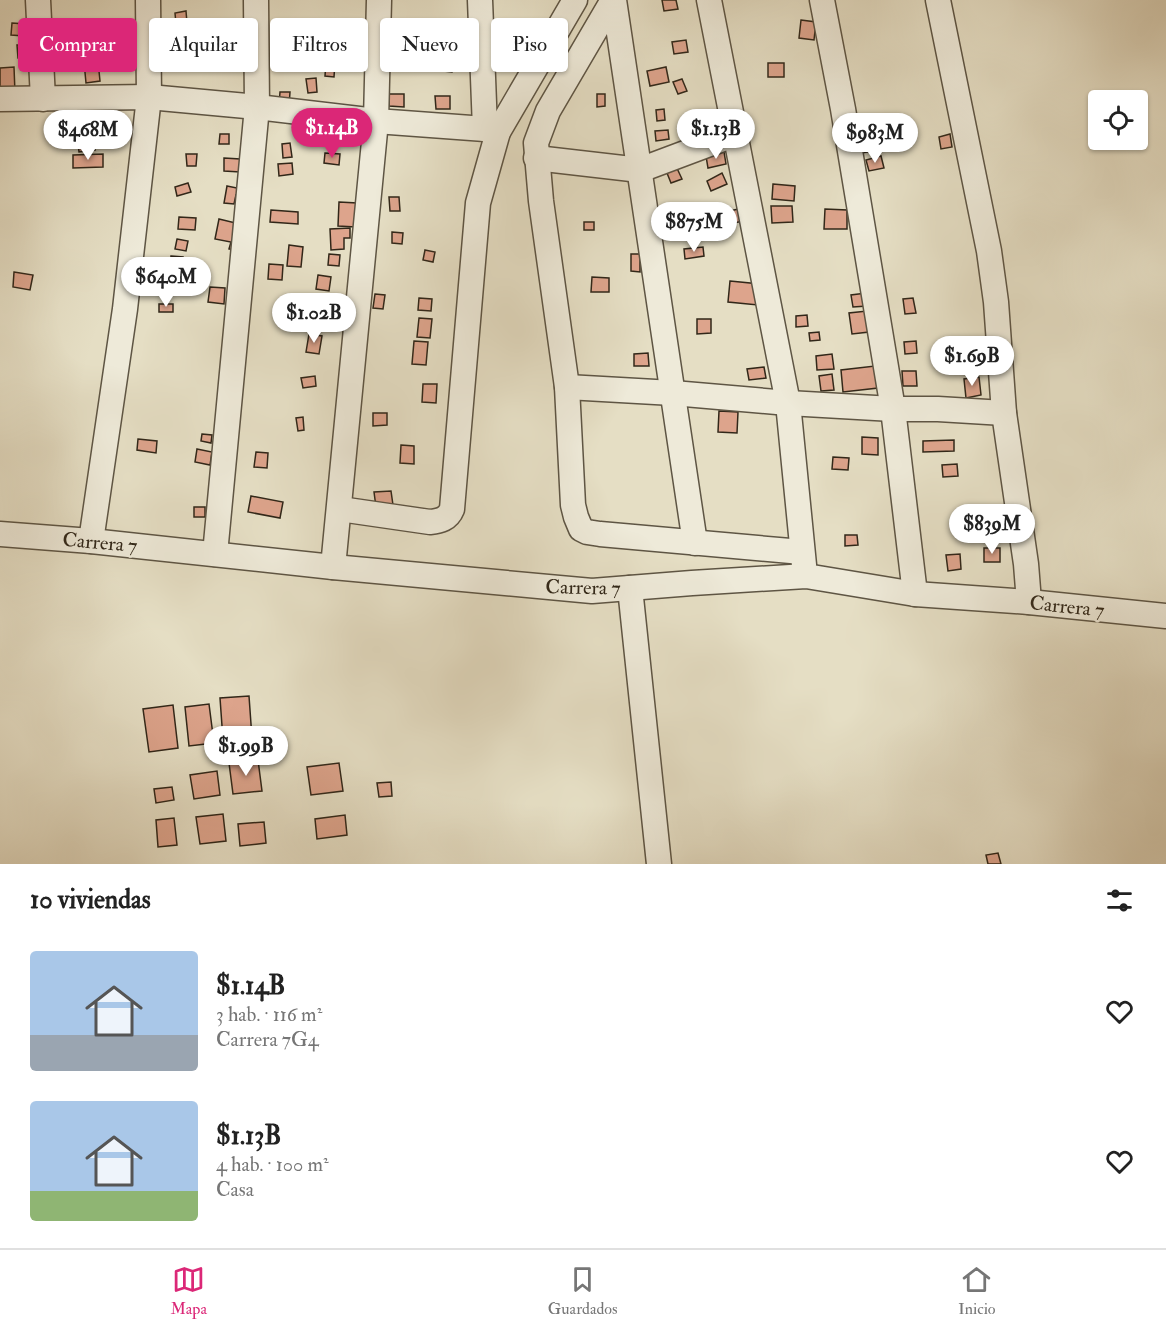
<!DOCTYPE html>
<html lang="es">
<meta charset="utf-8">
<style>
:root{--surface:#fff;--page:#f2f2f2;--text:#222;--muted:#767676;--line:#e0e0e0;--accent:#db2777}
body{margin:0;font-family:"IM FELL Double Pica",serif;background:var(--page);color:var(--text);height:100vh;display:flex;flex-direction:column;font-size:22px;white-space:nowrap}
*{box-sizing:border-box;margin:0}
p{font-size:20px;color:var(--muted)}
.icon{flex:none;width:33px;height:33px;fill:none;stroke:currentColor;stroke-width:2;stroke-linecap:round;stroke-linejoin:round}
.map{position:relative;height:864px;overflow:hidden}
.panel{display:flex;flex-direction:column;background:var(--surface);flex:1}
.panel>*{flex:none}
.top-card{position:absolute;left:18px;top:18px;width:600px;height:54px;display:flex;gap:12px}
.tools{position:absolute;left:1088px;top:90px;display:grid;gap:12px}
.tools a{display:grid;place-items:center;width:60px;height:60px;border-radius:6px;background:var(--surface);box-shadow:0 2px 4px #0004;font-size:30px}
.price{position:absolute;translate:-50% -51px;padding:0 14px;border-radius:21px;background:#fff;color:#222;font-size:20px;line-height:39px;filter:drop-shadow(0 2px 3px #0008)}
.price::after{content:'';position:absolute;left:50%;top:36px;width:18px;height:14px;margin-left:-9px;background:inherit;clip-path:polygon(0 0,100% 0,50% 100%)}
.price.on{background:var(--accent);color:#fff}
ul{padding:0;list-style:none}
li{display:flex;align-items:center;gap:18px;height:150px;padding:0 30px}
li span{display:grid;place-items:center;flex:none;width:168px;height:120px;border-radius:6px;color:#555}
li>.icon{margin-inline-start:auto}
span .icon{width:72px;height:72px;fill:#fffc;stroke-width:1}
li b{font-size:26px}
h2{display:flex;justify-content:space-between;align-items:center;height:72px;padding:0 30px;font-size:26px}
.chip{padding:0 21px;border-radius:6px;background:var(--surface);box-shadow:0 2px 4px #0004;font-size:21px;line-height:54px}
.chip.on{background:var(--accent);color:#fff}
.tab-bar{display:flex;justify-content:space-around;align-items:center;height:84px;border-top:2px solid var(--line);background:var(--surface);font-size:16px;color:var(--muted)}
.tab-bar a{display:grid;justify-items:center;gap:3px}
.tab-bar .on{color:var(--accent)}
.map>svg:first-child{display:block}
.building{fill:#dda48c;stroke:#312719;stroke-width:1.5}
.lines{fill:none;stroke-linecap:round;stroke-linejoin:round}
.minor-casing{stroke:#5e5544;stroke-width:27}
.minor{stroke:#eeead9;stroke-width:24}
.labels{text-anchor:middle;stroke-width:5;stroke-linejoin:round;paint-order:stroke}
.street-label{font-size:20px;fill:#312719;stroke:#eeead9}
</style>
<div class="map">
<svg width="1166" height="864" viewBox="0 0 1166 864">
<rect width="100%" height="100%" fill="#e5dec4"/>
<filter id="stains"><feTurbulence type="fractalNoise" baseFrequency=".00333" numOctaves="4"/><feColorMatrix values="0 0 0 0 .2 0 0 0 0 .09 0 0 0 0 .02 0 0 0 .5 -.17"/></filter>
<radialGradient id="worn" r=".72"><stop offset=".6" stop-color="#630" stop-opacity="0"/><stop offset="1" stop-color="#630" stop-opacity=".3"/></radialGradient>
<!-- building -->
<g class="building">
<path d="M662 0H676L678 9 664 11Z"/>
<path d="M186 11 187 23 176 24 175 13Z"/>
<path d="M389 20H404V47H388Z"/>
<path d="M801 20 816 22 814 40 799 38Z"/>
<path d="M98 21 100 43 84 44 83 22Z"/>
<path d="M12 23 25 24 24 36 11 35Z"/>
<path d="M228 28 229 39 219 40 217 29Z"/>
<path d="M278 31H289L290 43H278Z"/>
<path d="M192 35H205L206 45 200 46 201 55 193 56Z"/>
<path d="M686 40 688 52 674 54 672 42Z"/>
<path d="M17 45H29L30 57 18 58Z"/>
<path d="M435 60 453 62 452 72 434 70Z"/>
<path d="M98 61 100 81 86 83 84 62Z"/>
<path d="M326 62H335L334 77 325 76Z"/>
<rect x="768" y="63" width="16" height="14"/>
<path d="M14 67 15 93H0V68Z"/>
<path d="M666 67 669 82 650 86 647 71Z"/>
<path d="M316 78 317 92 308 93 306 79Z"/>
<path d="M682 79 687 91 678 94 673 82Z"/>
<path d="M280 92H290L289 106 279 105Z"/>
<path d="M389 94H404V107L389 106Z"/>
<path d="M597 94H605V106L597 107Z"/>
<path d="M435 96H450V109H436Z"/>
<path d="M664 109 665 120 657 121 656 110Z"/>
<path d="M668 130 669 139 656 141 655 131Z"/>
<path d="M220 134H229V144H219Z"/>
<path d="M950 134 952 147 941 149 939 137Z"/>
<path d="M877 135 880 150 862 153 859 138Z"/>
<path d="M94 142 95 150 79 152 78 144Z"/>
<path d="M290 143 292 157 283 158 282 144Z"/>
<path d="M724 152 726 164 708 168 706 156Z"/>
<path d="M325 153 340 154 339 165 324 163Z"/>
<path d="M103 154V167L73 168V155Z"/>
<path d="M186 154H197L196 166H187Z"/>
<path d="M881 156 884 168 869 171 866 160Z"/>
<path d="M224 158 240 159V172L224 171Z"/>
<path d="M292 163 293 174 279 176 278 164Z"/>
<path d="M675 164 682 179 671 183 665 168Z"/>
<path d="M722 173 727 184 711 191 707 181Z"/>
<path d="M188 183 191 192 177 196 175 187Z"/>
<path d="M773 184 795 186 794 201 772 199Z"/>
<path d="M227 186 242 189 241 196 236 195 234 204 224 203Z"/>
<path d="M389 197H399L400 211H390Z"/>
<path d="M339 202 357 203 356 227 338 226Z"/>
<path d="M771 206H792L793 222 772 223Z"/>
<path d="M743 208 745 221 727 224 725 212Z"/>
<path d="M825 209 847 210V229H824Z"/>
<path d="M271 210 298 212V224L270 222Z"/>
<path d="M689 210 691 220 679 223 677 213Z"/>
<path d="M179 217 196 218 195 230 178 229Z"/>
<path d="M219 219 244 225 239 251 229 249 231 242 215 239Z"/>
<rect x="584" y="222" width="10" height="8"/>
<path d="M350 228V238H344V249L331 250 330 229Z"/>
<path d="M392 232 403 233 402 244 392 243Z"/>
<path d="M177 239 188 241 186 251 175 249Z"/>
<path d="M289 245 303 247 301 267 287 266Z"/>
<path d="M703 247 704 256 685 259 684 249Z"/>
<path d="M425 250 435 252 433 262 423 260Z"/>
<path d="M329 254 340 255 339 266 328 265Z"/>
<path d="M631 254H640V272L631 271Z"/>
<path d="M171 256 183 257 181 275 170 273Z"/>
<path d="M269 264 283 265 282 280 268 279Z"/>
<path d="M14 272 33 275 30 290 13 287Z"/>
<path d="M318 275 331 277 329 291 316 289Z"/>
<path d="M592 277 609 278V292H591Z"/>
<path d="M730 281 760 284 758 305 728 302Z"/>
<path d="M210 287 225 288 224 304 208 302Z"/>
<path d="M866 293 867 306 853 307 851 295Z"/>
<path d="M375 294 385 295 383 309 373 308Z"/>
<path d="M315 295 325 297 323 307 313 305Z"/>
<path d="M419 298 432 299 431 311 418 310Z"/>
<path d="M913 298 916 313 905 314 903 299Z"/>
<rect x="159" y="304" width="14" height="8"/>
<path d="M867 311 869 332 852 334 849 313Z"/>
<path d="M807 315 808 326 796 327V316Z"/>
<path d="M419 318 432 319 430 338 417 337Z"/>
<path d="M697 319H711V333L697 334Z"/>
<path d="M819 332 820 340 810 341 809 333Z"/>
<path d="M309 334 322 336 319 354 306 352Z"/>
<path d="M414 341 428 342 426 365 412 364Z"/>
<path d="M916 341 917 353 905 354 904 342Z"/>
<path d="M648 353 649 366H634V354Z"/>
<path d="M832 354 834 369 817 370 816 356Z"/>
<path d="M875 366 878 388 843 392 841 370Z"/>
<path d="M764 367 766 378 749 380 747 369Z"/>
<path d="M902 371H916L917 386H903Z"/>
<path d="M832 374 834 390 821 391 819 376Z"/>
<path d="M315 376 316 386 303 388 301 378Z"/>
<path d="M979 377 981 395 966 398 964 379Z"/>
<path d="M423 384H437L436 403 422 402Z"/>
<path d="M719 411 738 412 737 433 718 432Z"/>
<path d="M373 413H387V425L373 426Z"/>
<path d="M303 417 304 430 298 431 296 418Z"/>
<path d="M202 434 212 435 211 443 201 441Z"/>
<path d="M862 437 878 438V455L862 454Z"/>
<path d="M138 439 157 441 156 453 137 450Z"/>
<path d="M954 440V451L923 452V441Z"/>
<path d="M401 445 414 446V464L400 463Z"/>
<path d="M197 449 212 452 210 465 195 462Z"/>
<path d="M256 452 268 453 267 468 254 467Z"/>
<path d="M833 457 849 458 848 470 832 469Z"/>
<path d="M957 464 958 476 943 477 942 465Z"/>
<path d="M391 491 393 505 376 507 374 492Z"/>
<path d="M251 496 283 502 280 518 248 512Z"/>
<rect x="194" y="507" width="11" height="10"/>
<path d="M845 535H857L858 545 845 546Z"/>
<rect x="984" y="548" width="16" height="14"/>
<path d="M960 554 961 569 948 571 946 555Z"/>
<path d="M249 696 252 738 223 740 220 698Z"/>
<path d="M209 704 214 743 189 746 185 707Z"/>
<path d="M173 705 178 748 149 752 143 709Z"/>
<path d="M258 760 262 791 233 794 229 763Z"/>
<path d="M339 763 343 791 311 795 307 767Z"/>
<path d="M217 771 220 795 194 799 190 775Z"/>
<path d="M391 782 392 796 379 797 377 783Z"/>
<path d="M172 787 174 800 156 803 154 789Z"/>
<path d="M223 814 226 841 200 844 196 817Z"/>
<path d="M345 815 347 835 317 839 315 819Z"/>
<path d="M174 818 177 845 158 847 156 820Z"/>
<path d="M264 822 266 843 240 846 238 824Z"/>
<path d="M998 853 1001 864H988L986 855Z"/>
</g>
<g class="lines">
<!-- minor casing -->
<g class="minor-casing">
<g id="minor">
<path d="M38 0 43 99"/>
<path d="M480 0 485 129"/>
<path d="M613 0 548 111 536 143 541 201 567 387 573 505 576 517 581 529 587 532 600 534 802 552"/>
<path d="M614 0 695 543"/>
<path d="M709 0 788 403 804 565"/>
<path d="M822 0 843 109 893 409 915 594"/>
<path d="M938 0 989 251 996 302 1004 413 1026 564 1029 602"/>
<path d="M0 99 149 97 257 107 376 121 485 129 498 132"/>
<path d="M536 158 640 170 736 134"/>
<path d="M567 387 673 393 788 403 893 409H938L1004 413"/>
<path d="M340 509 430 522C440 521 448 519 452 509L478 203 498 132 575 0"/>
<path d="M0 534 91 541 333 567 592 591 692 583 806 576 915 594 1029 602 1166 616"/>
<path d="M91 541 125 309 149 97 148 0"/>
<path d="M215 554 257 107 256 0"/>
<path d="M333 567 376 121 379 0"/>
<path d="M630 588 659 864"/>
</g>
</g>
<!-- minor -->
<use href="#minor" class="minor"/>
</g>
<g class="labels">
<!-- street labels -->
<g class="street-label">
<text transform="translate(100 542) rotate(5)" y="7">Carrera 7</text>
<text transform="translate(583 587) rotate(1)" y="7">Carrera 7</text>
<text transform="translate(1067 606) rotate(6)" y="7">Carrera 7</text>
</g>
</g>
<rect width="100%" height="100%" filter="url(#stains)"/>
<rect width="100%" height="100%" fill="url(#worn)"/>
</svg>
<div class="tools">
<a><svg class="icon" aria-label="locate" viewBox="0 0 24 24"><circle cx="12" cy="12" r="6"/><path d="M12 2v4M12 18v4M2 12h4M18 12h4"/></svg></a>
</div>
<b class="price on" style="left:332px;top:159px">$1.14B</b>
<b class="price" style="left:716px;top:160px">$1.13B</b>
<b class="price" style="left:88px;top:161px">$468M</b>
<b class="price" style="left:875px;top:164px">$983M</b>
<b class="price" style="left:694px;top:253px">$875M</b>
<b class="price" style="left:166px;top:308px">$640M</b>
<b class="price" style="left:314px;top:344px">$1.02B</b>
<b class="price" style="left:972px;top:387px">$1.69B</b>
<b class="price" style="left:992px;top:555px">$839M</b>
<b class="price" style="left:246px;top:777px">$1.99B</b>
<div class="top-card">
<a class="chip on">Comprar</a>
<a class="chip">Alquilar</a>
<a class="chip">Filtros</a>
<a class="chip">Nuevo</a>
<a class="chip">Piso</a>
</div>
</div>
<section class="panel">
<h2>10 viviendas<svg class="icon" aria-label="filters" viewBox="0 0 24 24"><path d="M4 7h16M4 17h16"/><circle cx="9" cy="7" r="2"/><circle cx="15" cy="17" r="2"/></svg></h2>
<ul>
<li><span style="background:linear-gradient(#a9c7e8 70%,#9aa5b1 0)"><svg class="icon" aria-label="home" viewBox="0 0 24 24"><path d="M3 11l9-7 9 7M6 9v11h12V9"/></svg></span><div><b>$1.14B</b><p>3 hab. · 116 m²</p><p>Carrera 7G4</p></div><svg class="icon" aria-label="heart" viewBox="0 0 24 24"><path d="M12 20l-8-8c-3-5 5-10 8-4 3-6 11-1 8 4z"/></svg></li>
<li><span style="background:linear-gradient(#a9c7e8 75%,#8fb573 0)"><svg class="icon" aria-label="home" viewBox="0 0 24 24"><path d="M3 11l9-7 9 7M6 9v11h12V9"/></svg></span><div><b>$1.13B</b><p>4 hab. · 100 m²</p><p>Casa</p></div><svg class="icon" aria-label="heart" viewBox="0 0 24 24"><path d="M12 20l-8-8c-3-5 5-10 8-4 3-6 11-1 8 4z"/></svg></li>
</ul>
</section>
<nav class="tab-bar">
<a class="on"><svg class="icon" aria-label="map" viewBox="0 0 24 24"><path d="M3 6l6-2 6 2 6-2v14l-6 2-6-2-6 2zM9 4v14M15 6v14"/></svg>Mapa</a>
<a><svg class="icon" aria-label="saved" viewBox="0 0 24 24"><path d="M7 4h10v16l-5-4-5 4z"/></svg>Guardados</a>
<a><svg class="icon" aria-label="home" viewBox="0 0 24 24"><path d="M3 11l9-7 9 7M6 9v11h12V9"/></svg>Inicio</a>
</nav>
